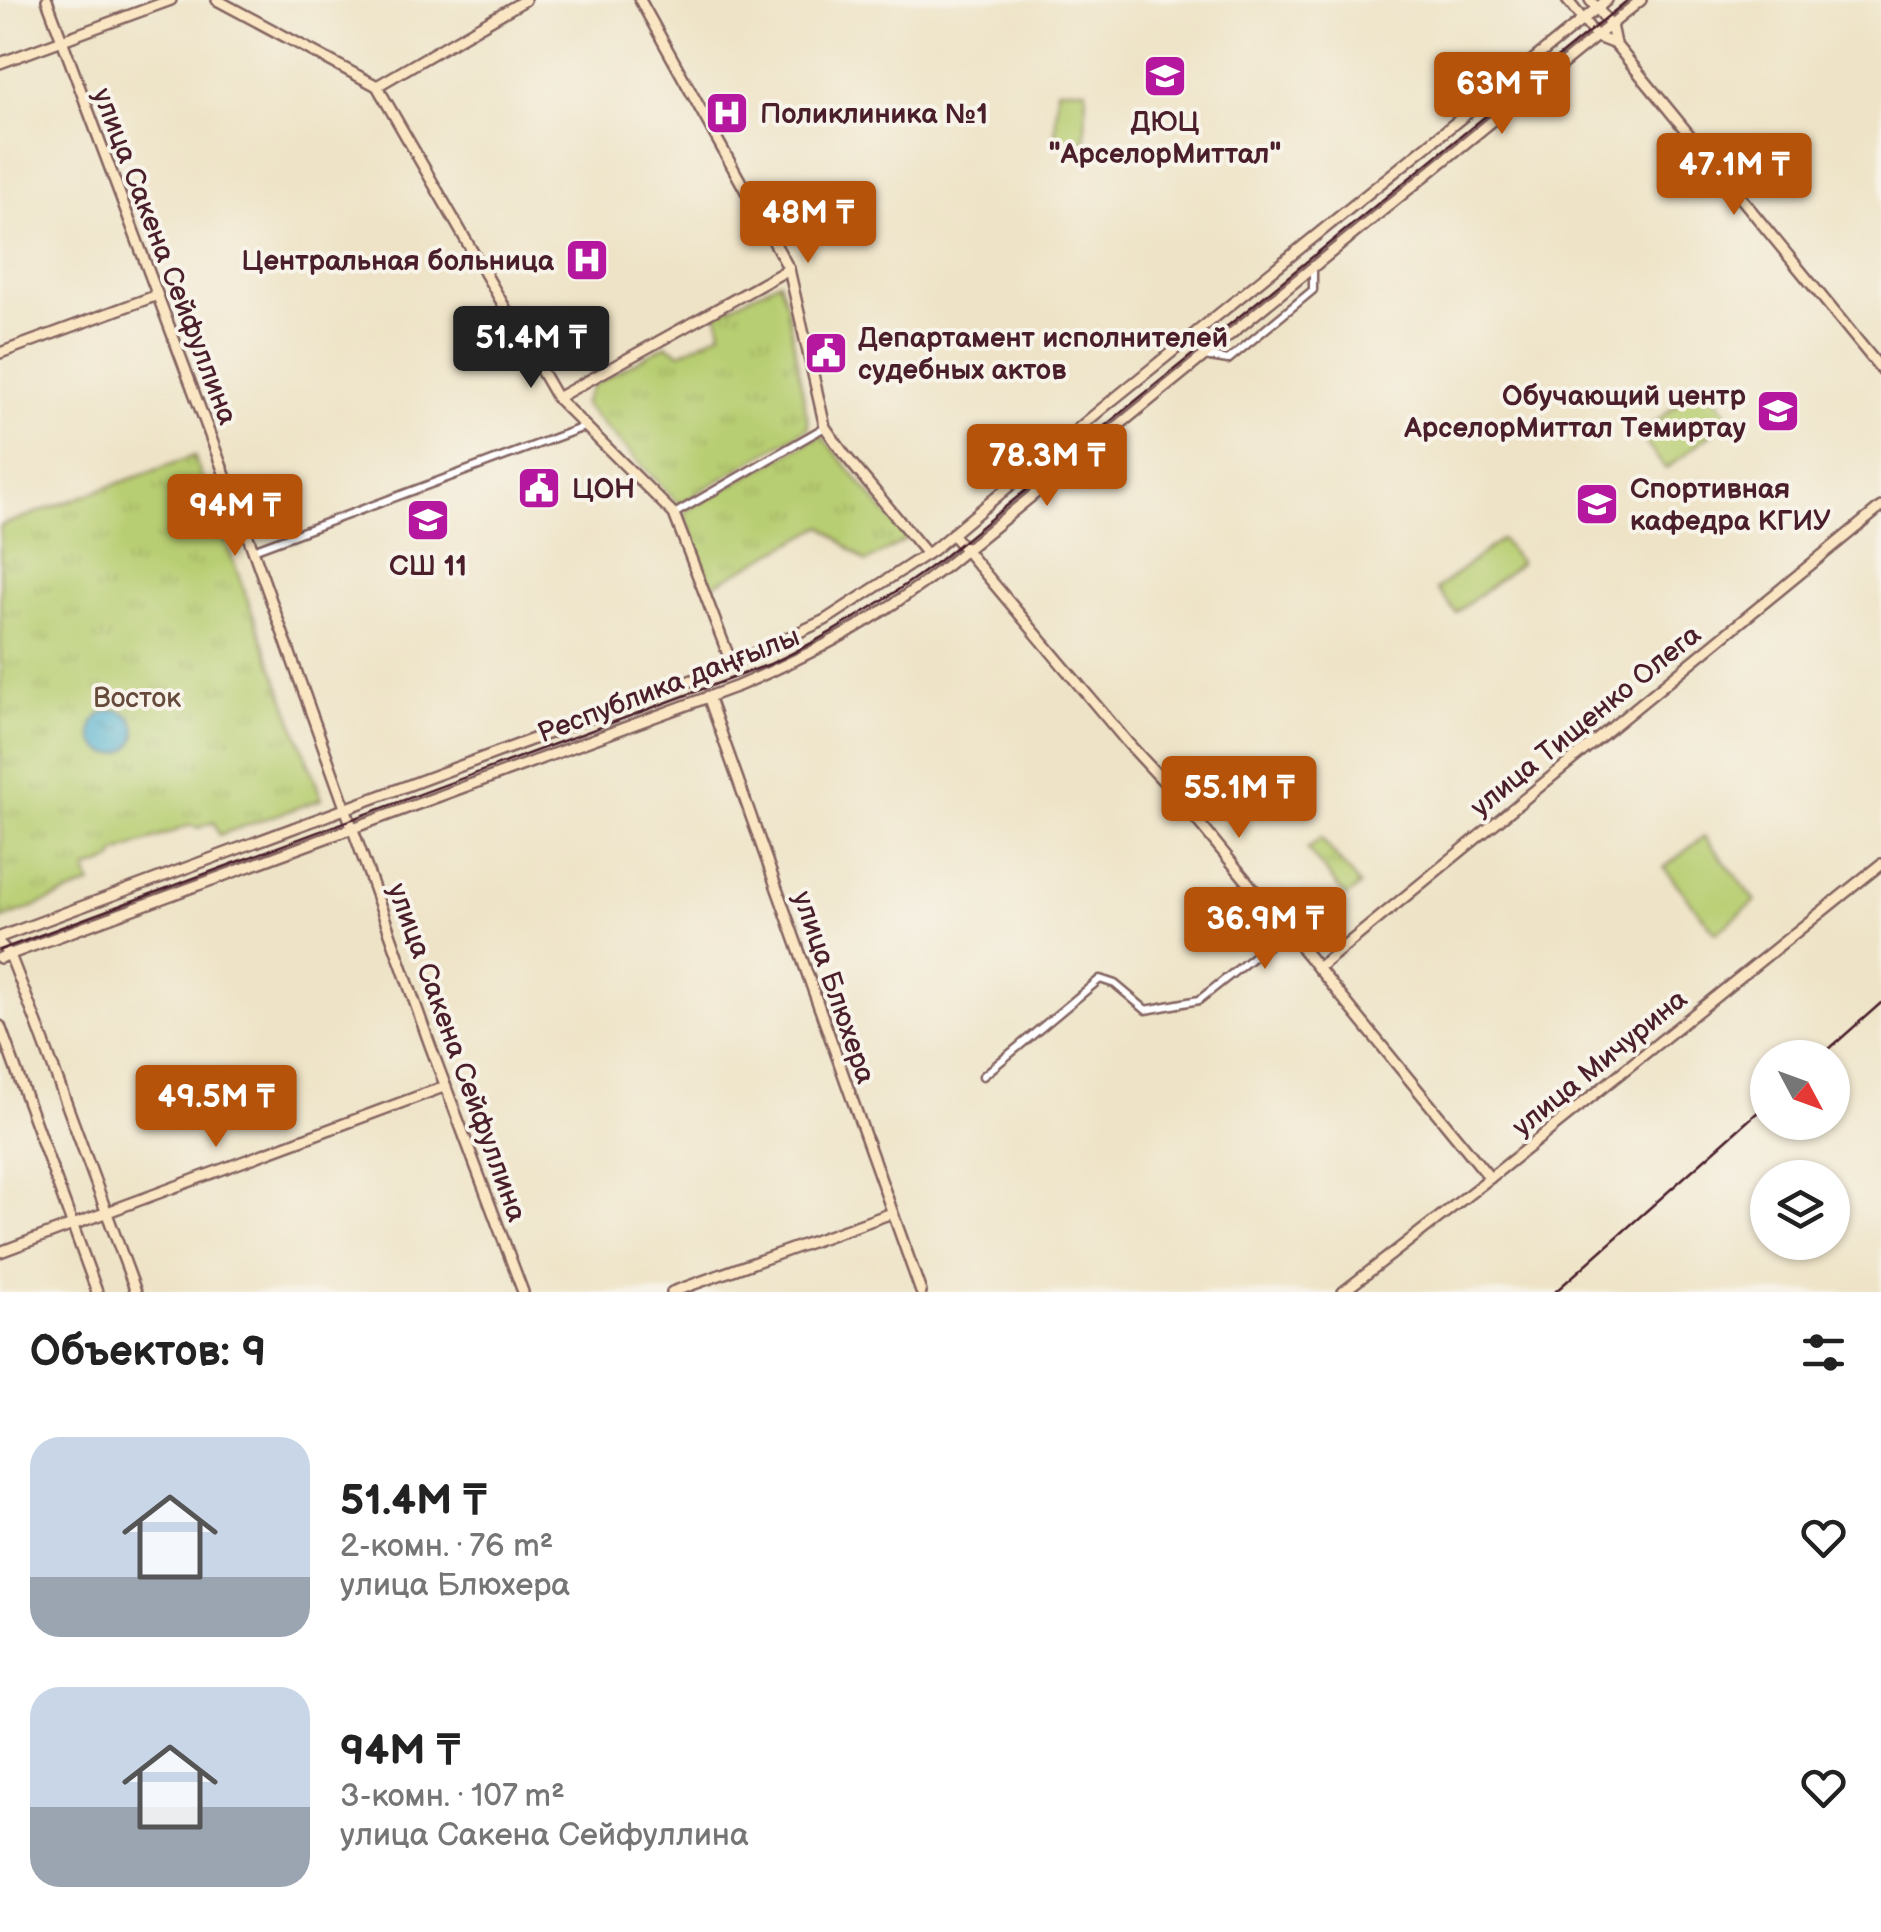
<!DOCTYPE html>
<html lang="ru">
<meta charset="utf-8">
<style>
:root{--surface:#fff;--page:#f6f6f6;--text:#222;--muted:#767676;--accent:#b45309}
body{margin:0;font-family:"Balsamiq Sans",sans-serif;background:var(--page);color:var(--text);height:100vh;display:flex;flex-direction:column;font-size:38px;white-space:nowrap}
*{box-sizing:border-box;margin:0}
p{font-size:32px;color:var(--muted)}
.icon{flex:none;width:55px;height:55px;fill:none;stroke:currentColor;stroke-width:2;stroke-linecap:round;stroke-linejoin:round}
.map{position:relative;height:1292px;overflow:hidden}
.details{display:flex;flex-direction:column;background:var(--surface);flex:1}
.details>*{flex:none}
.needle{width:65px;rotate:131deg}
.controls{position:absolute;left:1750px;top:1040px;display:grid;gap:20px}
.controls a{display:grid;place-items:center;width:100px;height:100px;border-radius:50%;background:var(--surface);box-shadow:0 2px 8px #0004;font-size:50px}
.price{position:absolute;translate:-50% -85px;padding:0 22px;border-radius:10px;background:var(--accent);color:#fff;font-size:32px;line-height:65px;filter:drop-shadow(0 2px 5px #0008)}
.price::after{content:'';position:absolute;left:50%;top:60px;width:30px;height:22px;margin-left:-15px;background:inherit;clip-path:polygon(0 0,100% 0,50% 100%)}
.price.selected{background:#222;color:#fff}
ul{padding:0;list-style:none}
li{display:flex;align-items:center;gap:30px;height:250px;padding:0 30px}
li span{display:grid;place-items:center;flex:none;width:280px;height:200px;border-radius:30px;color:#555}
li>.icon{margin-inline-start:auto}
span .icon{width:120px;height:120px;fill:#fffc;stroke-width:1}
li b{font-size:42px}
h2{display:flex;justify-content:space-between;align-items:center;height:120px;padding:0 30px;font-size:42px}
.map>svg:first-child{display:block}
.park{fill:url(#park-tufts);stroke:#81764e;stroke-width:2.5}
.pitch{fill:#b8ce72;stroke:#81764e;stroke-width:2.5}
.water{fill:url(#water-ripples);stroke:#4d687d;stroke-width:2.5}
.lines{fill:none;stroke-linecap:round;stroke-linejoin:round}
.street-casing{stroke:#836461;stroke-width:11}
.secondary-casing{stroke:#836461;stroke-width:14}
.street{stroke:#fff;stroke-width:6}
.secondary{stroke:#fbe6c4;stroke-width:9}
.tram{stroke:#4a1f2b;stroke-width:2.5}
.rail{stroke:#4a1f2b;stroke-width:2.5}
.labels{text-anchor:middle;stroke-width:8;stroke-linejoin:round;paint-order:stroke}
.poi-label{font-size:28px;font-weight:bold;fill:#4a1f2b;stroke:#f7f3e8;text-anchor:start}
.street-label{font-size:28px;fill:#4a1f2b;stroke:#f7f3e8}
.park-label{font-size:28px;fill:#664b3d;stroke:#f7f3e8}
</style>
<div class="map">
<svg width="1881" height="1292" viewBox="0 0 1881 1292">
<defs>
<pattern id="park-tufts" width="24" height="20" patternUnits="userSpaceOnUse" patternTransform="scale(2.5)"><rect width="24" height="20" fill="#b8ce72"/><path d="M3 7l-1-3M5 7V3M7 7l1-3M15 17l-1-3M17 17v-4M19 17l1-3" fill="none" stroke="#a0b063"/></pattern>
<pattern id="water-ripples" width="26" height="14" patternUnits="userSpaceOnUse" patternTransform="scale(2.5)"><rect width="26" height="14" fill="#50b1cf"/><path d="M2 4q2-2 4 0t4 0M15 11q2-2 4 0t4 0" fill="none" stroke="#448fa8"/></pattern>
</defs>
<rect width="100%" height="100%" fill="#f7f3e8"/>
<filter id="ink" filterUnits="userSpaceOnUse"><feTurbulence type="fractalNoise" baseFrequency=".01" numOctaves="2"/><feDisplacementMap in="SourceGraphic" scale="20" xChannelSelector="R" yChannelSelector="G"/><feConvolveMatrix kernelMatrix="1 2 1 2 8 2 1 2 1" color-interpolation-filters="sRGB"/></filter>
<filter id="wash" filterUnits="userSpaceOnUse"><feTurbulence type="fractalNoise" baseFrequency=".0048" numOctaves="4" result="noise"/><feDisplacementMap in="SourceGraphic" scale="40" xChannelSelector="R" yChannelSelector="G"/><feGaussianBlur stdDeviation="2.25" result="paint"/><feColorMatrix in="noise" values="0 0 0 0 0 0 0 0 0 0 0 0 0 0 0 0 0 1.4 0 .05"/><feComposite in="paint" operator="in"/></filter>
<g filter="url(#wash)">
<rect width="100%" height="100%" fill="#eee3c6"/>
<!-- park -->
<g class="park">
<path d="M779 281 786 302 809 427 679 504 583 404 592 386 666 345 681 353 721 332 718 313Z"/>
<path d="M821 435 907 539 866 562 823 526 711 586 684 512Z"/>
<path d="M194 456 322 799 219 835 214 822 198 828 191 825 116 853 113 860 86 870 91 884 1 920 0 526Z"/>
<path d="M1321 838 1360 886 1346 897 1307 849Z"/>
</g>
<!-- pitch -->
<g class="pitch">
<path d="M1057 89H1086L1085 143 1055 142Z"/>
<path d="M1704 383 1731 418 1666 469 1639 435Z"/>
<path d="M1501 539 1520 563 1456 613 1437 589Z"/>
<path d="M1704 836 1756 901 1716 933 1664 868Z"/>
</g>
<!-- water -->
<circle class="water" cx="114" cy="732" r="22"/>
</g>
<g filter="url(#ink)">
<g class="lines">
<!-- street casing -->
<g class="street-casing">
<g id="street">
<path d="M1204 356 1228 360 1313 290V267"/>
<path d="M674 514 825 427"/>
<path d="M253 550 584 427"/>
<path d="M983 1076 1100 979 1115 984 1146 1010 1199 1000 1287 930"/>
</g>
</g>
<!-- secondary casing -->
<g class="secondary-casing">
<g id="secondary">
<path d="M47 0 253 550 430 1045 523 1292"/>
<path d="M217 0 377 86 525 0"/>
<path d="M640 0 789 269 825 427 844 454 927 554"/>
<path d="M1567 0 1597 37 1615 44"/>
<path d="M1590 0 1611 25 1615 44 1881 369"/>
<path d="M0 63 171 0"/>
<path d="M377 86 557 398 674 514 732 665"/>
<path d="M0 353 155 296"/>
<path d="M557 398 789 269"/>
<path d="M952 534 1127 742 1178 797 1490 1178"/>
<path d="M708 696 921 1292"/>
<path d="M0 937 719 670 825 620 933 550 1104 407 1607 0"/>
<path d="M0 944 10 955 37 1024 136 1292"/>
<path d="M0 958 738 686C819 651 876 620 946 566L1641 0"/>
<path d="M1318 968 1881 507"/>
<path d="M0 1026 97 1292"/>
<path d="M0 1252 446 1086"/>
<path d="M672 1292 892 1213"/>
<path d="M1343 1292 1490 1178 1881 864"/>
</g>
</g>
<!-- street -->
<use href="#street" class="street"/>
<!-- secondary -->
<use href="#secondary" class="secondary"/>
<!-- tram -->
<path class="tram" d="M0 950 770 664C832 635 886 600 940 560L1628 0"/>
<!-- rail -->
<g class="rail">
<path d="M1819 1058 1881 1003"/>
<path d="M1555 1292 1768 1103"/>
</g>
</g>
</g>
<!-- icons -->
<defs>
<g id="school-square" transform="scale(2.25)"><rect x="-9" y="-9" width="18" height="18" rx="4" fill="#b5179e" stroke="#f7f3e8"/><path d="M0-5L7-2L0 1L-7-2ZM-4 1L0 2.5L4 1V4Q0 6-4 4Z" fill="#fff"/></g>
<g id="hospital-square" transform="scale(2.25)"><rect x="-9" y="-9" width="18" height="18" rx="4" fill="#b5179e" stroke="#f7f3e8"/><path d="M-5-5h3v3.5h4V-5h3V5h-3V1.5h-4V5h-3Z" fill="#fff"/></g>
<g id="civic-square" transform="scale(2.25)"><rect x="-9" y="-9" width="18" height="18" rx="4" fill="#b5179e" stroke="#f7f3e8"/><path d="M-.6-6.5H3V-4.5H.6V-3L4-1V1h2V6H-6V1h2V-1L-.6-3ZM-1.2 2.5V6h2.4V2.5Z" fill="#fff"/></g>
<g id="university-square" transform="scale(2.25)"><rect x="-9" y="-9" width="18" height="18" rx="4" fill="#b5179e" stroke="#f7f3e8"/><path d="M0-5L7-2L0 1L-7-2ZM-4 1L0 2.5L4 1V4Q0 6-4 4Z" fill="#fff"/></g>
</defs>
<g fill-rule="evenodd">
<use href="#school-square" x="1165" y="76"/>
<use href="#hospital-square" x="727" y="113"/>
<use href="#hospital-square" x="587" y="260"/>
<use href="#civic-square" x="826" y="353"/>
<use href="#university-square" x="1778" y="411"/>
<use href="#civic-square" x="539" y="488"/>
<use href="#university-square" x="1597" y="504"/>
<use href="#school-square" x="428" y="520"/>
</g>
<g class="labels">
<!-- poi labels -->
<g class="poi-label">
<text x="760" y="123">Поликлиника №1</text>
<text x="1165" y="131" text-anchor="middle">ДЮЦ<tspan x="1165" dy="32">"АрселорМиттал"</tspan></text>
<text x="554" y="270" text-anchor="end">Центральная больница</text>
<text x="858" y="347">Департамент исполнителей<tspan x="858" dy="32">судебных актов</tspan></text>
<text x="1746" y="405" text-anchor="end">Обучающий центр<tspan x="1746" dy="32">АрселорМиттал Темиртау</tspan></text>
<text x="572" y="498">ЦОН</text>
<text x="1630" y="498">Спортивная<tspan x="1630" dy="32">кафедра КГИУ</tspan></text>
<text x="428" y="575" text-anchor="middle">СШ 11</text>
</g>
<!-- street labels -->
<g class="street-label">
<text transform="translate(166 256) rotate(69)" y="10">улица Сакена Сейфуллина</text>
<text transform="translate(668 684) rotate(-21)" y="10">Республика даңғылы</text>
<text transform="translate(1585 720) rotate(-39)" y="10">улица Тищенко Олега</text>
<text transform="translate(835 987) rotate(71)" y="10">улица Блюхера</text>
<text transform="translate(458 1052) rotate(70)" y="10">улица Сакена Сейфуллина</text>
<text transform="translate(1599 1062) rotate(-39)" y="10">улица Мичурина</text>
</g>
<!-- park labels -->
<g class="park-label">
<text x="137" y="707">Восток</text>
</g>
</g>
</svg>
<div class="controls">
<a><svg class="needle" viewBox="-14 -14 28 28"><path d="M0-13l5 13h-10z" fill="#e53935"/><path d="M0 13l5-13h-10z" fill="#767676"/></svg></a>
<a><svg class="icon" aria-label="layers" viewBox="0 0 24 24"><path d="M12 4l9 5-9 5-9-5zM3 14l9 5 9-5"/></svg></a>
</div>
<b class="price" style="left:1502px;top:137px">63M ₸</b>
<b class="price" style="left:1734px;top:218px">47.1M ₸</b>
<b class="price" style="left:808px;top:266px">48M ₸</b>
<b class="price selected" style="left:531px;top:391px">51.4M ₸</b>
<b class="price" style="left:1047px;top:509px">78.3M ₸</b>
<b class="price" style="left:235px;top:559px">94M ₸</b>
<b class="price" style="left:1239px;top:841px">55.1M ₸</b>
<b class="price" style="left:1265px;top:972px">36.9M ₸</b>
<b class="price" style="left:216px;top:1150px">49.5M ₸</b>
</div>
<section class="details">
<h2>Объектов: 9<svg class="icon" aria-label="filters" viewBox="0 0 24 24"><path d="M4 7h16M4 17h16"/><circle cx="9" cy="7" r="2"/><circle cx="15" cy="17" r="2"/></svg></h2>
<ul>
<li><span style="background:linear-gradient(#c9d6e8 70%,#9aa5b1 0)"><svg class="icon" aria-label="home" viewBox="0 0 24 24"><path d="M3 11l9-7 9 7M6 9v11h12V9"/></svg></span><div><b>51.4M ₸</b><p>2-комн. · 76 m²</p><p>улица Блюхера</p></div><svg class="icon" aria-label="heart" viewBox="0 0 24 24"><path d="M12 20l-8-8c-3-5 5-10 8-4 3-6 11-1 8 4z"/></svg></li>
<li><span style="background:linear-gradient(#c9d6e8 60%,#9aa5b1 0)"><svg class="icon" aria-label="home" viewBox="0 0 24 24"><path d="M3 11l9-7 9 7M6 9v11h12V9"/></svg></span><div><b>94M ₸</b><p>3-комн. · 107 m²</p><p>улица Сакена Сейфуллина</p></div><svg class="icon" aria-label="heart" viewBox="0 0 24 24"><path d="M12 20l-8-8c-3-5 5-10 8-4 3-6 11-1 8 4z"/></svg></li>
</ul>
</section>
